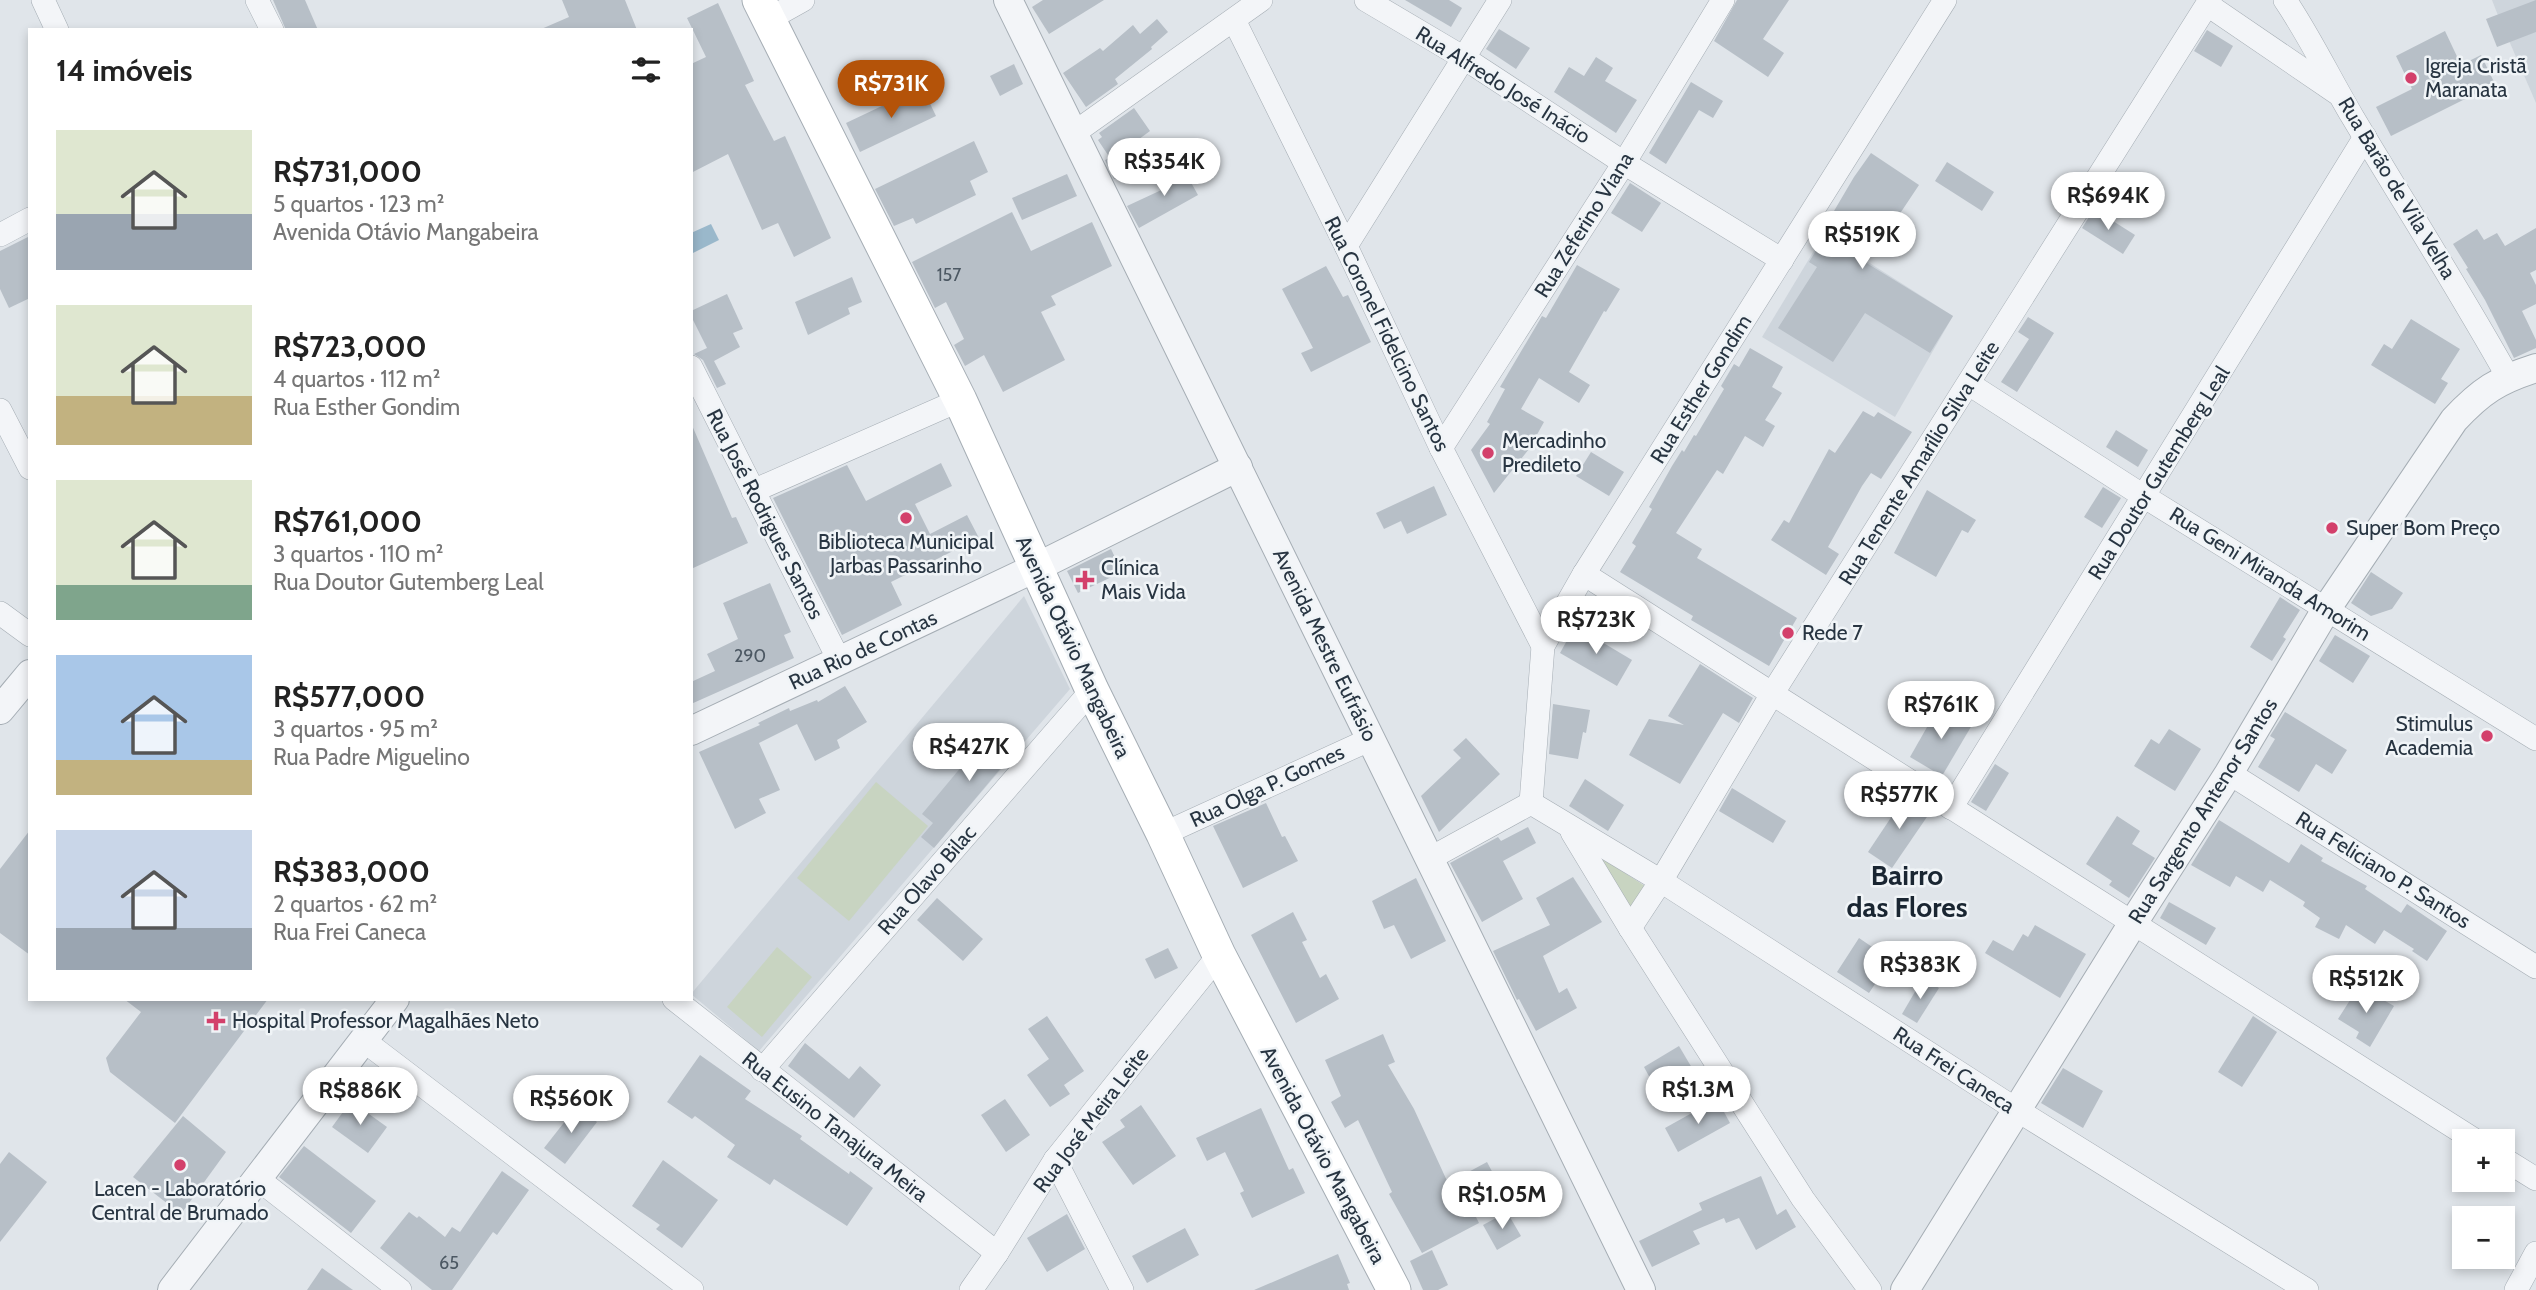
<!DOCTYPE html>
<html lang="pt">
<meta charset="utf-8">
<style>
:root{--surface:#fff;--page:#f6f6f6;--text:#222;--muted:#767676;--accent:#b45309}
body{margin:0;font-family:Cabin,sans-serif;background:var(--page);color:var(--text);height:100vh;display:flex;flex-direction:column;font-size:26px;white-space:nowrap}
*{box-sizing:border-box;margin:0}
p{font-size:23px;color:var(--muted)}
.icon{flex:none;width:38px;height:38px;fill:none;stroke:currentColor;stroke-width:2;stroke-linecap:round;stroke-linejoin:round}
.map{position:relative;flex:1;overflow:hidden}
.panel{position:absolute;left:28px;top:28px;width:665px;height:973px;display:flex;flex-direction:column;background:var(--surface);border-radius:0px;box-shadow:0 4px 10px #0003}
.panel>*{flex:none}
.fabs{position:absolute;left:2452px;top:1129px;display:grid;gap:14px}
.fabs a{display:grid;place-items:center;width:63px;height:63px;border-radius:0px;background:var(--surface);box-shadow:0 4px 10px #0003;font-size:35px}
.price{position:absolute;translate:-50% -60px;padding:0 16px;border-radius:24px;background:#fff;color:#222;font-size:23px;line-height:46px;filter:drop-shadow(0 2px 4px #0008)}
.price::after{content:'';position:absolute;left:50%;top:42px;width:21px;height:16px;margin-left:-10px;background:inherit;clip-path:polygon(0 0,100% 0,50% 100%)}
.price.selected{background:var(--accent);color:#fff}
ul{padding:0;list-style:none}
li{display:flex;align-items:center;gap:21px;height:175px;padding:0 28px}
li span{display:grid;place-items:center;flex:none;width:196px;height:140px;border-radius:0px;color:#555}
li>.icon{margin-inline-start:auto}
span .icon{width:84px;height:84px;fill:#fffc;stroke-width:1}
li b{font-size:30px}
h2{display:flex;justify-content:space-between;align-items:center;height:84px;padding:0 28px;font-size:30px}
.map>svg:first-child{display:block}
.built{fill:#ced5dc}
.green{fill:#c8d4c1}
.water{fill:#9ab8cb}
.building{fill:#b7bfc7}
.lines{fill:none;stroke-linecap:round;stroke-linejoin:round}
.minor-casing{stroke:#a5adb4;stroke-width:24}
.tertiary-casing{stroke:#a5adb4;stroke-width:30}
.secondary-casing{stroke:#a5adb4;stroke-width:35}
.minor{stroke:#f3f5f8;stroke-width:23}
.tertiary{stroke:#f3f5f8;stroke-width:28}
.secondary{stroke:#fff;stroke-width:33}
.poi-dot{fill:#d3406b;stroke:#f0f4f7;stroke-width:2.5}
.labels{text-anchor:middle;stroke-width:5;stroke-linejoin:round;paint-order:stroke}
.number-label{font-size:18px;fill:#4c5863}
.poi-label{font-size:21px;fill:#283542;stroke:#f0f4f7;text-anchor:start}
.street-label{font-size:21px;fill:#283542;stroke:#f0f4f7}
.district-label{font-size:28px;font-weight:bold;fill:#1a2632;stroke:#f0f4f7}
</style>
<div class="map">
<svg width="2536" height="1290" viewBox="0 0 2536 1290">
<rect width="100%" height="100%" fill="#e0e5ea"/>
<!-- built -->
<g class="built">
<path d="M2492 0H2536V103L2497 13Z"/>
<path d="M1824 234 1953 316 1895 417 1762 337Z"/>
<path d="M1024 596 1070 689 759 1051 691 994Z"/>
</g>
<!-- green -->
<g class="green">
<path d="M876 782 928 826 849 921 797 878Z"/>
<path d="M1597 855 1645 886 1630 907Z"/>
<path d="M777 947 812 977 762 1037 727 1007Z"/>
</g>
<!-- water -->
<path class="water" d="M711 224 719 240 691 254V233Z"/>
<!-- building -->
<g class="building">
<path d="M273 0H305L318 30H286Z"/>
<path d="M562 0H625L637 30H539L569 17Z"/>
<path d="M1043 0H1104L1049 34 1032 7Z"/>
<path d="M1405 0H1449L1462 8 1451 27Z"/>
<path d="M1789 0 1763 39 1784 53 1768 77 1714 41 1737 0Z"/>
<path d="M2536 0V32L2497 47 2486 19Z"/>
<path d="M718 3 754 81 745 85 774 141 785 136 831 238 794 257 778 223 762 230 728 154 691 173V64L706 57 687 18Z"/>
<path d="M1157 19 1168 32 1151 47 1152 49 1115 79 1118 84 1086 107 1063 73 1100 48 1103 51 1133 25 1140 34Z"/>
<path d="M1499 29 1530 48 1516 69 1486 49Z"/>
<path d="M2207 30 2233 46 2221 67 2194 51Z"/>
<path d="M2445 31 2461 65 2481 55 2495 84 2391 136 2376 107 2412 89 2396 56Z"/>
<path d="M1596 57 1613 68 1605 81 1637 100 1616 133 1554 92 1569 67 1584 76Z"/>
<path d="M1014 64 1023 84 1000 96 990 76Z"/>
<path d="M1691 82 1723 101 1713 118 1699 110 1666 164 1649 153Z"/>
<path d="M922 87 936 116 860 152 846 123Z"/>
<path d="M1134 108 1150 131 1131 145 1143 167 1114 179 1105 160 1110 158 1098 140 1102 137 1099 133Z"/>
<path d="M974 141 988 172 970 181 976 195 916 224 913 218 894 226 875 189Z"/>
<path d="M1871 153 1919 185 1899 215 1908 220 1898 236 1880 225 1860 259 1953 316 1930 353 1865 313 1833 362 1778 328 1817 267 1809 262 1828 231 1824 228 1854 177Z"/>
<path d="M1175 162 1185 179 1188 177 1198 195 1139 228 1127 206 1170 186 1162 169Z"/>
<path d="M1947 162 1994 192 1982 211 1935 181Z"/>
<path d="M1067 174 1077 196 1022 220 1012 198Z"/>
<path d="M1630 183 1661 203 1642 232 1611 213Z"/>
<path d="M2094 209 2135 235 2123 254 2082 228Z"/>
<path d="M1012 212 1031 251 1092 222 1112 266 1051 296 1056 305 1041 312 1065 360 1003 392 984 355 965 366 954 345 964 339 946 302 935 308 912 262Z"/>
<path d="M2536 228V270L2530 273 2536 285V304L2522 311 2536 340V348L2514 358 2485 300 2466 269 2468 268 2453 244 2477 229 2484 240 2497 233 2505 246Z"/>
<path d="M30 236V298L9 308 0 289V251Z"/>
<path d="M1577 265 1620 289 1606 312 1604 311 1569 372 1590 385 1579 403 1539 378 1521 409 1544 422 1529 449 1494 493 1471 450 1490 424 1487 422 1505 389 1500 387 1542 316 1546 318Z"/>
<path d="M1326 266 1343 297 1348 295 1371 342 1311 372 1301 353 1313 348 1282 289Z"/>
<path d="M852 277 862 302 848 308 850 314 808 335 795 302Z"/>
<path d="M727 294 743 329 733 333 740 347 714 361 726 384 717 388 703 360 694 354 707 348 691 316V311Z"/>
<path d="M2028 317 2054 333 2017 392 2001 382 2029 339 2018 332Z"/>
<path d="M2411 319 2460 349 2441 379 2448 383 2435 404 2371 365 2384 344 2392 349Z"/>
<path d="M1750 348 1783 367 1772 387 1782 393 1765 420 1775 426 1763 447 1745 436 1723 474 1717 470 1676 533 1702 549 1697 558 1797 618 1769 666 1691 620 1693 616 1620 572 1636 546 1632 543 1652 509 1649 507 1672 466 1682 450 1684 452 1694 435 1696 436 1724 389 1721 386 1734 364 1739 367Z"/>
<path d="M1863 411 1874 417 1878 412 1912 432 1881 479 1871 473 1862 486 1828 547 1839 554 1826 575 1771 540 1784 520 1789 523 1829 449 1835 453Z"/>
<path d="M691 423 732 518 736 517 748 543 691 569Z"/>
<path d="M2116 430 2148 450 2138 467 2106 447Z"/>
<path d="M1591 452 1624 472 1609 496 1576 476Z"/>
<path d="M941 463 952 486 915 504 930 534 967 515 979 538 891 582 902 605 842 635 773 498 847 465 866 501Z"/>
<path d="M1434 486 1447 515 1407 534 1401 521 1384 529 1376 513Z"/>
<path d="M2103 487 2121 498 2102 528 2084 517Z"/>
<path d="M1927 490 1976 520 1968 533 1962 530 1936 577 1894 553Z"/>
<path d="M1111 549 1122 572 1078 593 1067 571Z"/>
<path d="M2371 572 2403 593 2392 609 2371 616 2351 603Z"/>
<path d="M770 583 791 632 784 635 794 658 691 704V682L715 671 707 654 738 639 723 603Z"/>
<path d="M2280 597 2300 610 2283 637 2286 639 2272 661 2250 647Z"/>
<path d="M1575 626 1632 660 1617 686 1560 653Z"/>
<path d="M2335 635 2370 656 2353 683 2319 661Z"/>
<path d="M1700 664 1753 698 1739 723 1723 713 1680 784 1629 755 1649 719 1684 725 1668 716Z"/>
<path d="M845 686 867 722 837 740 840 748 815 761 797 724 759 743 780 790 759 799 766 813 735 829 699 752 760 725 758 723 789 708 790 711 817 700 818 702Z"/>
<path d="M1553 704 1590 710 1586 733 1583 732 1578 759 1549 754Z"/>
<path d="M1939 706 1972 725 1942 776 1910 757Z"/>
<path d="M2285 712 2347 750 2332 774 2316 764 2299 792 2258 767 2275 739 2270 736Z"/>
<path d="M997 724 1021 744 934 848 921 837 933 823 922 814Z"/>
<path d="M2169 729 2201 749 2175 791 2134 766 2151 739 2159 744Z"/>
<path d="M1466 738 1500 774 1439 832 1421 796 1461 758 1453 750Z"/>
<path d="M1995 764 2009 773 1986 811 1971 802Z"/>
<path d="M1585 779 1624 805 1608 831 1569 806Z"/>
<path d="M1732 788 1786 821 1773 843 1719 811Z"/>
<path d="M1906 795 1931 811 1892 868 1868 852Z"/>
<path d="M1266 803 1282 837 1285 836 1298 861 1243 888 1213 826Z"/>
<path d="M2117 816 2140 831 2132 844 2155 858 2129 898 2109 885 2112 881 2086 864Z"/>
<path d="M2219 820 2289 863 2301 844 2323 858 2321 861 2367 886 2365 889 2401 913 2407 904 2447 931 2427 961 2412 951 2414 949 2384 930 2375 944 2346 925 2339 939 2315 927 2320 918 2303 906 2305 902 2270 880 2263 892 2236 876 2230 887 2191 865Z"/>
<path d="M1528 827 1536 843 1503 861 1523 899 1482 922 1450 863 1498 837 1501 841Z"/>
<path d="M30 830V955L0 933V869Z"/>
<path d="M1573 877 1602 922 1543 956 1559 993 1567 988 1577 1008 1536 1031 1519 999 1517 1000 1493 951 1550 925 1536 898Z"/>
<path d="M1416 878 1446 941 1411 959 1394 925 1384 929 1372 901Z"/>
<path d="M937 898 983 939 963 961 917 920Z"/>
<path d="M2169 902 2216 928 2206 945 2160 918Z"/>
<path d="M1293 912 1307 940 1302 942 1320 978 1326 974 1339 999 1296 1023 1251 935Z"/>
<path d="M2035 925 2086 954 2060 998 1985 953 1993 940 2013 951 2023 934 2028 937Z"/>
<path d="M1859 938 1878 951 1870 963 1883 972 1869 993 1837 972Z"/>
<path d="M1168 948 1178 968 1155 979 1145 959Z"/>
<path d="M1923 978 1939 988 1917 1023 1902 1014Z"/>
<path d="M2359 986 2394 1006 2370 1047 2356 1038 2359 1032 2338 1019Z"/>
<path d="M124 999H268L175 1123 110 1072 106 1058 141 1012Z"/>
<path d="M1047 1016 1084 1071 1064 1085 1070 1094 1050 1107 1027 1075 1049 1059 1028 1029Z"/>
<path d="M2253 1016 2277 1032 2242 1087 2218 1072Z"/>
<path d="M1383 1034 1395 1062 1388 1065 1414 1109 1448 1183 1487 1162 1496 1179 1465 1195 1479 1223 1422 1253 1389 1194 1392 1192 1358 1120 1345 1128 1331 1102 1341 1096 1325 1060Z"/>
<path d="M805 1043 849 1079 860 1066 881 1085 854 1118 788 1066Z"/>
<path d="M1679 1046 1692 1068 1656 1089 1644 1067Z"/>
<path d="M700 1055 751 1091 745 1099 802 1136 800 1139 849 1174 850 1171 873 1188 847 1226 774 1179 770 1185 727 1157 735 1145 695 1116 692 1119 667 1102Z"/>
<path d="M2063 1068 2103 1091 2083 1128 2041 1103Z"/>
<path d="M1005 1099 1030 1135 1006 1152 981 1115Z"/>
<path d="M1717 1099 1730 1123 1678 1152 1665 1128Z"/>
<path d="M351 1101 387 1127 368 1153 332 1127Z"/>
<path d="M1141 1105 1176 1156 1133 1185 1102 1142 1125 1127 1120 1120Z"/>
<path d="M577 1106 597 1122 565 1164 544 1148Z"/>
<path d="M1261 1108 1289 1170 1293 1168 1305 1193 1252 1218 1240 1193 1244 1191 1225 1152 1207 1161 1196 1138Z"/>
<path d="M183 1116 226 1152 181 1214 133 1177Z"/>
<path d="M304 1146 376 1201 351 1233 279 1177Z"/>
<path d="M9 1152 47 1182 0 1242V1164Z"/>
<path d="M663 1160 718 1200 682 1248 656 1229 660 1225 632 1206Z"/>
<path d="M502 1171 529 1190 497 1235 493 1232 452 1290H432L380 1248 409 1212 417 1218 419 1216 445 1237 452 1227 460 1232Z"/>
<path d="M1761 1176 1777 1215 1786 1209 1796 1227 1756 1250 1739 1218 1726 1223 1724 1218 1693 1231 1700 1244 1652 1267 1639 1241 1702 1210 1699 1203Z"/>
<path d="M1507 1212 1521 1236 1497 1250 1483 1225Z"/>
<path d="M1067 1214 1085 1249 1047 1272 1027 1238Z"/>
<path d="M1185 1228 1199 1255 1147 1283 1132 1256Z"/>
<path d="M1432 1250 1448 1285 1438 1290H1423L1410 1261Z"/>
<path d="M1338 1254 1350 1283 1347 1284 1349 1290H1254Z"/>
<path d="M322 1268 353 1290H307Z"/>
</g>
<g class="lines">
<!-- minor casing -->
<g class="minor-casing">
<g id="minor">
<path d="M43 0 57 30"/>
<path d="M257 0 272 30"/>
<path d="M1366 0 1464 58 1624 163 1782 260"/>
<path d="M2285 0C2310 37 2329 77 2352 116 2404 203 2458 288 2508 377"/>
<path d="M2208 5 2337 93"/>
<path d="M769 19 803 0"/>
<path d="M1234 20 1346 246 1441 448 1543 646"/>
<path d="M1074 133 1261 0"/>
<path d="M0 235 30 219"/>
<path d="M1346 246 1500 0"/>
<path d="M691 367 840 662"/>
<path d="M1969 384 2145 497 2536 739"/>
<path d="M0 410 30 468"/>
<path d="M1441 448 1624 163 1723 0"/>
<path d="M753 491 960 400"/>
<path d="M1584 574 2476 1141"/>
<path d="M0 613 30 635"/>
<path d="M2229 773 2536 967"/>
<path d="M1531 803 1543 646 1584 574 1945 0"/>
<path d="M1531 803 1661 881 2017 1110 2307 1290"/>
<path d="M1951 808 2365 137"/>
<path d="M1572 832 1630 928 1803 1199 1870 1290"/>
<path d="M1163 834 1371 739"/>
<path d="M1429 859 1531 803"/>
<path d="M1630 928 1661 881 1772 694 2210 0"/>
<path d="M674 999 997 1253"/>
<path d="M363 1040 692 1290"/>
<path d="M762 1070 1092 690"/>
<path d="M2502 1158 2536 1179"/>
<path d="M1055 1160 1122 1290"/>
<path d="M258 1179 400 1290"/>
<path d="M971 1290 997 1253 1055 1160 1219 955"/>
<path d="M2516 1290 2536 1253"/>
</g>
</g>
<!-- tertiary casing -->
<g class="tertiary-casing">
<g id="tertiary">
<path d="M1008 0 1641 1290"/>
<path d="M0 710 30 674"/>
<path d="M691 731 1035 568 1238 467"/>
<path d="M172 1290 395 999"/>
<path d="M1905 1290 2133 923 2229 773 2327 608 2454 420C2481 391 2498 380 2536 368"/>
</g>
</g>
<!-- secondary casing -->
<g class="secondary-casing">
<path id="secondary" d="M759 0 960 400 1092 690 1163 834 1219 955 1394 1290"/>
</g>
<!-- minor -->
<use href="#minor" class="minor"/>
<!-- tertiary -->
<use href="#tertiary" class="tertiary"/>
<!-- secondary -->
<use href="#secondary" class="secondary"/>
</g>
<!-- markers -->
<g class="poi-dot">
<circle cx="2411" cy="78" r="7"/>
<circle cx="1488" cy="453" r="7"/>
<circle cx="906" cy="518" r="7"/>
<circle cx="2332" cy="528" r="7"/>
<path d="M1081.5 569.5h7v7h7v7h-7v7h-7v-7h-7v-7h7z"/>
<circle cx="1788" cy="633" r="7"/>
<circle cx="2487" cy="736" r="7"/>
<path d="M212.5 1010.5h7v7h7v7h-7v7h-7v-7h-7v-7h7z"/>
<circle cx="180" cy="1165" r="7"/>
</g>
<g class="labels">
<!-- number labels -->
<g class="number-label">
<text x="949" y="281">157</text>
<text x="750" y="662">290</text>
<text x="449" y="1269">65</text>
</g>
<!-- poi labels -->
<g class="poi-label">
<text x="2425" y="73">Igreja Cristã<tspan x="2425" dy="24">Maranata</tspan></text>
<text x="1502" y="448">Mercadinho<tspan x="1502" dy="24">Predileto</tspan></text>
<text x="2346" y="535">Super Bom Preço</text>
<text x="906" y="549" text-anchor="middle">Biblioteca Municipal<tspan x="906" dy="24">Jarbas Passarinho</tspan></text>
<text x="1101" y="575">Clínica<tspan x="1101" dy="24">Mais Vida</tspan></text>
<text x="1802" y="640">Rede 7</text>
<text x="2473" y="731" text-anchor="end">Stimulus<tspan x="2473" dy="24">Academia</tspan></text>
<text x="232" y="1028">Hospital Professor Magalhães Neto</text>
<text x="180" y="1196" text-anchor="middle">Lacen - Laboratório<tspan x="180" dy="24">Central de Brumado</tspan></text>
</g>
<!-- street labels -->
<g class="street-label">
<text transform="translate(1503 85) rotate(32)" y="7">Rua Alfredo José Inácio</text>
<text transform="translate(2397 188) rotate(59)" y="7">Rua Barão de Vila Velha</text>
<text transform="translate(1584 225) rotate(-58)" y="7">Rua Zeferino Viana</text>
<text transform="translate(1387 334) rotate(64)" y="7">Rua Coronel Fidelcino Santos</text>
<text transform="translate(1701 389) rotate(-58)" y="7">Rua Esther Gondim</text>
<text transform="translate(1919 463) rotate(-58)" y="7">Rua Tenente Amarílio Silva Leite</text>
<text transform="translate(2159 473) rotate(-58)" y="7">Rua Doutor Gutemberg Leal</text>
<text transform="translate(765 514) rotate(63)" y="7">Rua José Rodrigues Santos</text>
<text transform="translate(2270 574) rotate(32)" y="7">Rua Geni Miranda Amorim</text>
<text transform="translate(1325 645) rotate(64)" y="7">Avenida Mestre Eufrásio</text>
<text transform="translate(1073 647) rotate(65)" y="7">Avenida Otávio Mangabeira</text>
<text transform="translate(863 650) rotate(-25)" y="7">Rua Rio de Contas</text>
<text transform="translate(1267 786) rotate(-25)" y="7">Rua Olga P. Gomes</text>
<text transform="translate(2203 811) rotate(-58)" y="7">Rua Sargento Antenor Santos</text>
<text transform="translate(2383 870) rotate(32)" y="7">Rua Feliciano P. Santos</text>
<text transform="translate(927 880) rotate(-49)" y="7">Rua Olavo Bilac</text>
<text transform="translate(1954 1070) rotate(33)" y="7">Rua Frei Caneca</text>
<text transform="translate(1091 1120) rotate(-53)" y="7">Rua José Meira Leite</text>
<text transform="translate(835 1127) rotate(38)" y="7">Rua Eusino Tanajura Meira</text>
<text transform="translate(1323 1155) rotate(62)" y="7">Avenida Otávio Mangabeira</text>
</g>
<!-- district labels -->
<g class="district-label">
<text x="1907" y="885">Bairro<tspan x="1907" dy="32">das Flores</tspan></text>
</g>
</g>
</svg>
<div class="fabs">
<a>+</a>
<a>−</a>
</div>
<b class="price selected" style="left:891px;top:120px">R$731K</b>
<b class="price" style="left:1164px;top:198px">R$354K</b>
<b class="price" style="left:2108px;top:232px">R$694K</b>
<b class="price" style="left:1862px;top:271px">R$519K</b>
<b class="price" style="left:1596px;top:656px">R$723K</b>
<b class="price" style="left:1941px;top:741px">R$761K</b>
<b class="price" style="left:969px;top:783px">R$427K</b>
<b class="price" style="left:1899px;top:831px">R$577K</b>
<b class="price" style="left:1920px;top:1001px">R$383K</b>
<b class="price" style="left:2366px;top:1015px">R$512K</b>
<b class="price" style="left:1698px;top:1126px">R$1.3M</b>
<b class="price" style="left:360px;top:1127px">R$886K</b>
<b class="price" style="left:571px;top:1135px">R$560K</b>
<b class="price" style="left:1502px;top:1231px">R$1.05M</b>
<section class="panel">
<h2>14 imóveis<svg class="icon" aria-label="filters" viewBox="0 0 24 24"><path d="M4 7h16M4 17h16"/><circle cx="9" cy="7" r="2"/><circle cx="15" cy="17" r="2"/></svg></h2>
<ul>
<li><span style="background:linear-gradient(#dfe7d0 60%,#9aa5b1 0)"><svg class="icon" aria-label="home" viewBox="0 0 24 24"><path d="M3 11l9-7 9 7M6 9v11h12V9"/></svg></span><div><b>R$731,000</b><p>5 quartos · 123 m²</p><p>Avenida Otávio Mangabeira</p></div></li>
<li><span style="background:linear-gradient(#dfe7d0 65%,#c2b280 0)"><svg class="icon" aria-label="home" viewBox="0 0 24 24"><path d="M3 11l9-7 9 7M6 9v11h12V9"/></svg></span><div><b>R$723,000</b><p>4 quartos · 112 m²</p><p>Rua Esther Gondim</p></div></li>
<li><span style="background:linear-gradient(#dfe7d0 75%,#7fa58c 0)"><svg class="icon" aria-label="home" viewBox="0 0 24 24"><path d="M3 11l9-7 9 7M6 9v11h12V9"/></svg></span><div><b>R$761,000</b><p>3 quartos · 110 m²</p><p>Rua Doutor Gutemberg Leal</p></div></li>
<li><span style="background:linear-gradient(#a9c7e8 75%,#c2b280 0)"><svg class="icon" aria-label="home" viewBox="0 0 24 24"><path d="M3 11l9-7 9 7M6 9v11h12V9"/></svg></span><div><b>R$577,000</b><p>3 quartos · 95 m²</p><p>Rua Padre Miguelino</p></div></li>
<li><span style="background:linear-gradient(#c9d6e8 70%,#9aa5b1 0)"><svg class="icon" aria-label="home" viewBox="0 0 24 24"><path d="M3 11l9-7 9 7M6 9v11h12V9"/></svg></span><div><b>R$383,000</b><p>2 quartos · 62 m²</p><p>Rua Frei Caneca</p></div></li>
</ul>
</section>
</div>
